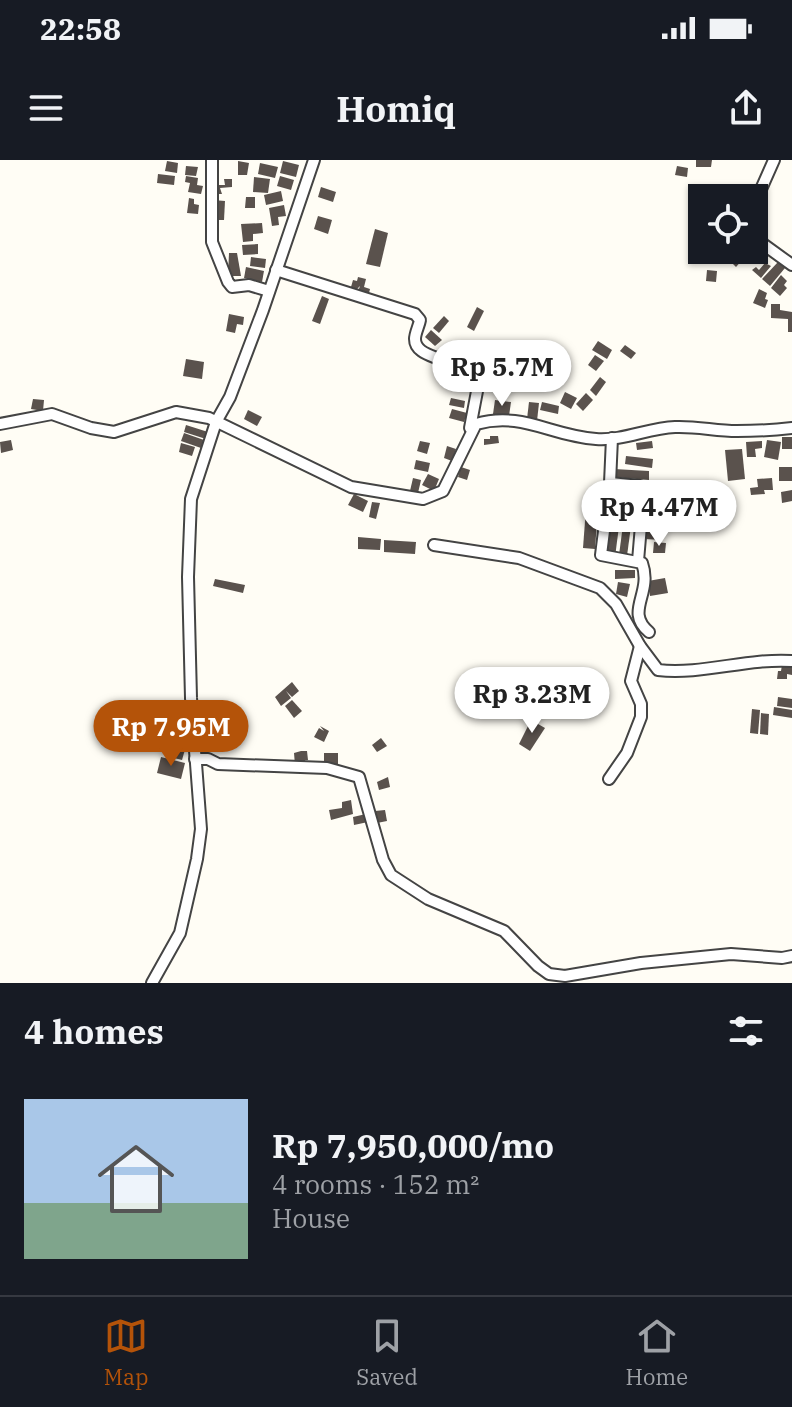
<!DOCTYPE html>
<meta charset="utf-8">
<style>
:root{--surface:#171b24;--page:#20242c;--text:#f1f3f6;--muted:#9ea1a6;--line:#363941;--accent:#b45309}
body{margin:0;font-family:"IBM Plex Serif",serif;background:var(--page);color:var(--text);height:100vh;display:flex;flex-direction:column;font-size:30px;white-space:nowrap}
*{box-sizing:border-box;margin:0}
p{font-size:26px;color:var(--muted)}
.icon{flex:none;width:44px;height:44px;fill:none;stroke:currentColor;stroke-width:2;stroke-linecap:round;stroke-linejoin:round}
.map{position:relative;height:823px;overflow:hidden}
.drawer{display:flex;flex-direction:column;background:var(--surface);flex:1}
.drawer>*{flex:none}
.tools{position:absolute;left:688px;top:24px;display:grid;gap:16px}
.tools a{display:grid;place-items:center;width:80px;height:80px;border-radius:0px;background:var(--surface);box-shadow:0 2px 6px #0004;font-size:40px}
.price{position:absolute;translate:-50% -68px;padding:0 18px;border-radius:28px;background:#fff;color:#222;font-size:26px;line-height:52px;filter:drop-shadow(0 2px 4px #0008)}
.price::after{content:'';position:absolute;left:50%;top:48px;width:24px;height:18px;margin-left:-12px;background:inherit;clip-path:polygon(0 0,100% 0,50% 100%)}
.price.on{background:var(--accent);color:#fff}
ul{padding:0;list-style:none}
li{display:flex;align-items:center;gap:24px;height:200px;padding:0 24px}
li span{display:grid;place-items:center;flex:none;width:224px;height:160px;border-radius:0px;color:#555}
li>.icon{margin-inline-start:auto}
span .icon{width:96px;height:96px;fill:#fffc;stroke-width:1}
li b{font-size:34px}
h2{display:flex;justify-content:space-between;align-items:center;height:96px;padding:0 24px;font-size:34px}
.status{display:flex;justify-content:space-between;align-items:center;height:56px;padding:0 40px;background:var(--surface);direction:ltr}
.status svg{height:22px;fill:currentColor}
header{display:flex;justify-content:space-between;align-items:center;height:104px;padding:0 24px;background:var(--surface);font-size:36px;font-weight:800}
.tabs{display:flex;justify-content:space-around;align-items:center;height:112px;border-top:2px solid var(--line);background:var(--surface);font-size:22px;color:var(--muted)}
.tabs a{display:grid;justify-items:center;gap:4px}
.tabs .on{color:var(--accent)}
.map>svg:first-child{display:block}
.building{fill:#5a524d}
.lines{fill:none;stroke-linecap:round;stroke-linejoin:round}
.minor-casing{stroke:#444;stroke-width:14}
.minor{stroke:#fff;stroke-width:10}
</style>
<div class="status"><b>22:58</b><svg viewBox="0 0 49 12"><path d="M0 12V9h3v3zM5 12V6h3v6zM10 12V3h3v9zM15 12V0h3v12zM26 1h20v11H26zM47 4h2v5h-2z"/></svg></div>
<header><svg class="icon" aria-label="menu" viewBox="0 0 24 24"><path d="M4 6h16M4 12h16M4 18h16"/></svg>Homiq<svg class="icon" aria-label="share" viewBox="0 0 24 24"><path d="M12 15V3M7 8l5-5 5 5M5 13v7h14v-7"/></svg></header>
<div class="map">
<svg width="792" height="823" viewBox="0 0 792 823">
<rect width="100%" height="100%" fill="#fffdf5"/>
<!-- building -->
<g class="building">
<path d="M696 0H712L711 7H696Z"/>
<path d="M167 1 178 3 177 13 165 11Z"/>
<path d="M238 1 249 3 247 15H238Z"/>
<path d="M283 1 299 5 296 17 280 13Z"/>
<path d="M260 3 278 7 275 18 258 14Z"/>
<path d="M186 6 198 7 196 16 185 15Z"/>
<path d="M677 6 688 8 687 17 675 15Z"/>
<path d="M158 14 175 16 174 25 157 23Z"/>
<path d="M186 16 198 18 197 25 203 26 201 34 188 32 190 23 185 22Z"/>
<path d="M280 16 294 20 291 30 277 26Z"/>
<path d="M254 17 270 19 268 33 253 32Z"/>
<path d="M224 19H232V27L220 28 222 34H216V25H225Z"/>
<path d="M321 27 336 32 333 42 318 37Z"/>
<path d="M281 31 283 41 266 45 264 35Z"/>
<path d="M246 37H255V48H245Z"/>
<path d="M189 38 194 39V44L199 45 198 54 187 53Z"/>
<path d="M213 40 225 41 224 60H213Z"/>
<path d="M284 45 286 56 278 57 279 65 272 66 269 48Z"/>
<path d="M318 56 332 60 328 74 314 69Z"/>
<path d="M262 63 263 73 253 74V81L243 82 241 64Z"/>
<path d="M375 69 388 73 380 107 366 104Z"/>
<path d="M258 84V94L243 95 242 85Z"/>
<path d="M738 90 749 92 736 107 729 100Z"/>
<path d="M229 93H237L241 116H228Z"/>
<path d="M251 97 266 99 265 108 250 106Z"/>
<path d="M778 102 785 108 770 126 762 119Z"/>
<path d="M765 103 771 106 761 118 752 110 756 107 759 110Z"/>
<path d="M246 107 264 111 262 122 244 118Z"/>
<path d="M707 110 717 111 716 122 706 121Z"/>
<path d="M781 115 787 121 784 125 787 128 780 136 771 128Z"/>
<path d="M358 117 366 119 364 127 370 129 368 137 357 134 360 126 357 129 351 127 353 120 357 121Z"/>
<path d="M759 129 767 133 765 139 768 140 765 148 753 143Z"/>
<path d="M322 136 329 139 320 164 312 161Z"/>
<path d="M771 144H780V150L792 152V172H788V159L771 158Z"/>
<path d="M477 147 484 151 474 171 467 167Z"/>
<path d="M229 154 244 157 243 165 237 164 235 173 226 171Z"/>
<path d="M444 156 449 161 439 173 433 168Z"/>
<path d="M431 170 442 180 435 186 425 177Z"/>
<path d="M598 181 612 190 607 199 592 190Z"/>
<path d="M625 185 636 193 631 199 620 191Z"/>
<path d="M595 195 604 201 596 211 588 205Z"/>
<path d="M186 199 204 202 202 219 183 216Z"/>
<path d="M528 205 536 209 532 220 523 215Z"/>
<path d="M540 211 548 216 543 226 534 221Z"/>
<path d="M508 215 513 218 504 233 499 230Z"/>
<path d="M600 217 606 222 596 236 590 230Z"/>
<path d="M565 232 577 238 571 249 560 243Z"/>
<path d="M586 233 593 240 583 251 576 244Z"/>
<path d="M451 238 465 241 464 248 449 245Z"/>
<path d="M33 239 44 240 43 251 31 249Z"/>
<path d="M495 240 511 242 509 256 493 254Z"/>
<path d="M529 242 539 243 537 261 527 259Z"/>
<path d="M542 242 559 246 558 254 540 250Z"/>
<path d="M452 249 467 253 464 262 449 258Z"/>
<path d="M248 250 262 257 257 266 244 259Z"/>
<path d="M186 265 208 272 206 279 184 272Z"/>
<path d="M184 273 204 280 201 288 181 281Z"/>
<path d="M490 276H498L499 283 484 285V279H490Z"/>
<rect x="782" y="277" width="10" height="12"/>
<path d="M11 280 13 290 1 293 0 282Z"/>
<path d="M767 280 781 282 778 300 764 297Z"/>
<path d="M420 281 430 283 427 294 417 291Z"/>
<path d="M652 281 653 288 637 290 636 283Z"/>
<path d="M762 281V288L755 289 756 297H747L746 282Z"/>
<path d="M181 283 195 287 192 296 179 292Z"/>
<path d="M447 286 456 289 452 301 444 298Z"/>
<path d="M742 289 745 319 728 321 725 290Z"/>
<path d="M626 296 653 299 652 308 625 304Z"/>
<path d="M416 300 430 303 428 312 414 309Z"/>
<path d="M461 307 470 310 467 320 458 317Z"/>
<rect x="779" y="307" width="13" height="14"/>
<path d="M614 309 649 311V320L613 317Z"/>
<path d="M428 314 439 319 434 331 422 325Z"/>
<path d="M413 318 421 320 418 333 410 331Z"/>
<path d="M772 318 773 330H764L765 334 751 335 750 328 758 327 757 319Z"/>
<path d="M614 327 624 328 615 397 605 395Z"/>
<path d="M628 327 636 328 627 396 619 395Z"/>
<path d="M792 330V341L782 343 781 332Z"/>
<path d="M354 334 368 341 363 352 348 345Z"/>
<path d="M587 335 599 336 595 389 583 388Z"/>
<path d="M645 341 664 342 663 380 644 379Z"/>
<path d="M372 342 380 343 376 359 369 357Z"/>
<path d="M358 377 381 379 380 390 358 389Z"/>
<path d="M384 380 416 382 415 394 384 392Z"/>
<path d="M654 382 666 383 665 393H653Z"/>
<path d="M615 410H635V418L615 419Z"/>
<path d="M665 418 668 433 650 436 648 421Z"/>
<path d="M215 419 245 425 243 433 213 426Z"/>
<path d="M618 422 630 424 627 437 616 434Z"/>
<path d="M782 505 792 506V515L787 514V519H777L778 511H781Z"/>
<path d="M292 522 299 531 292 537 286 531 291 538 281 546 275 537Z"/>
<path d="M778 537 792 539V548L777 546Z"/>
<path d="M292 540 302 551 294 558 285 546Z"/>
<path d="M774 547 792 550V558L773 555Z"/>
<path d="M752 549 760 550 758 574 750 573Z"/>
<path d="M761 553 769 554 768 575 760 574Z"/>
<path d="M531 560 545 568 530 591 519 584Z"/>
<path d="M320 566 329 571 324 582 314 577 319 568 324 571Z"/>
<path d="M381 578 387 586 377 592 372 585Z"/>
<path d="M170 581 186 586 182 600 166 596Z"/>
<path d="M301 591H307L308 600H305V605H295L294 593Z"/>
<path d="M324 593H338V606L324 605Z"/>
<path d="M161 597 185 603 181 619 157 613Z"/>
<path d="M388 617 390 627 379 630 377 622Z"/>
<path d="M351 640 353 654 331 660 329 650 342 648V642Z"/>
<path d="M385 650 387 661 377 663 375 651Z"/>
<path d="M366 654 368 662 354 665 353 657Z"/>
</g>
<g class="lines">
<!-- minor casing -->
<g class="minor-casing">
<g id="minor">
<path d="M212 0V82L228 122 232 127 249 125 269 131"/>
<path d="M754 45 774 0"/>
<path d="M754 67 763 84 792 105"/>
<path d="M276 110 415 154 420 160C419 166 415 173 415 179 415 194 436 196 445 202 458 210 463 219 478 226L470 268"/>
<path d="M0 264 52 254 91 268 114 272 176 252 209 258 351 327 423 339 443 331 476 264C522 251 551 276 596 279 623 281 648 268 675 267 696 266 716 271 737 271 755 271 774 270 792 268"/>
<path d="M612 278 610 323 601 395 642 403C653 434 624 451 649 472"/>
<path d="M610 323 640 326 644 330 638 401"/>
<path d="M434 385 519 398 600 428 616 444 640 486 658 510C702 515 747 498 792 501"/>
<path d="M195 599H208L218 604 327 608 359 617 383 700 391 715 428 739 504 771 538 806 549 814 565 816 641 803 731 794 782 798 792 796"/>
<path d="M609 619 627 593 641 557V544L631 521 640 486"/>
<path d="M152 823 180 773 197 699 201 669 191 538 188 417 191 339 216 262 230 237 263 150 314 0"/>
</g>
</g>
<!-- minor -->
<use href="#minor" class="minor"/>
</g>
</svg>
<div class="tools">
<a><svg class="icon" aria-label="locate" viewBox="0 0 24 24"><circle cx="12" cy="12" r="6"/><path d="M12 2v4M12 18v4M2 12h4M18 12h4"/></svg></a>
</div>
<b class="price" style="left:502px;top:248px">Rp 5.7M</b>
<b class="price" style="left:659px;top:388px">Rp 4.47M</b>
<b class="price" style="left:532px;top:575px">Rp 3.23M</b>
<b class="price on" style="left:171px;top:608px">Rp 7.95M</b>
</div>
<section class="drawer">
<h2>4 homes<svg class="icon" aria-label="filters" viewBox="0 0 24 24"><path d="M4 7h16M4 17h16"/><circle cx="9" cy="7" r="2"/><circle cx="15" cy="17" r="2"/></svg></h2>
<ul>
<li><span style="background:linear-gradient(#a9c7e8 65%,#7fa58c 0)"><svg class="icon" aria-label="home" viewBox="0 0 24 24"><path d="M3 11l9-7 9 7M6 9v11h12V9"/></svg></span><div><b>Rp 7,950,000/mo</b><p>4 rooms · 152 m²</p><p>House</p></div></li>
</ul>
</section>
<nav class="tabs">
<a class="on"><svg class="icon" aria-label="map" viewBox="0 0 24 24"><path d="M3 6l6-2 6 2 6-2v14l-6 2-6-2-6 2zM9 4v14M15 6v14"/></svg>Map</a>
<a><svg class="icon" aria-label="saved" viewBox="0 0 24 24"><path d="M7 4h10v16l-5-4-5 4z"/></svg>Saved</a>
<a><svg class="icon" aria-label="home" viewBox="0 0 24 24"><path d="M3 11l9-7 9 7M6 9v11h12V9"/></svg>Home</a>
</nav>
